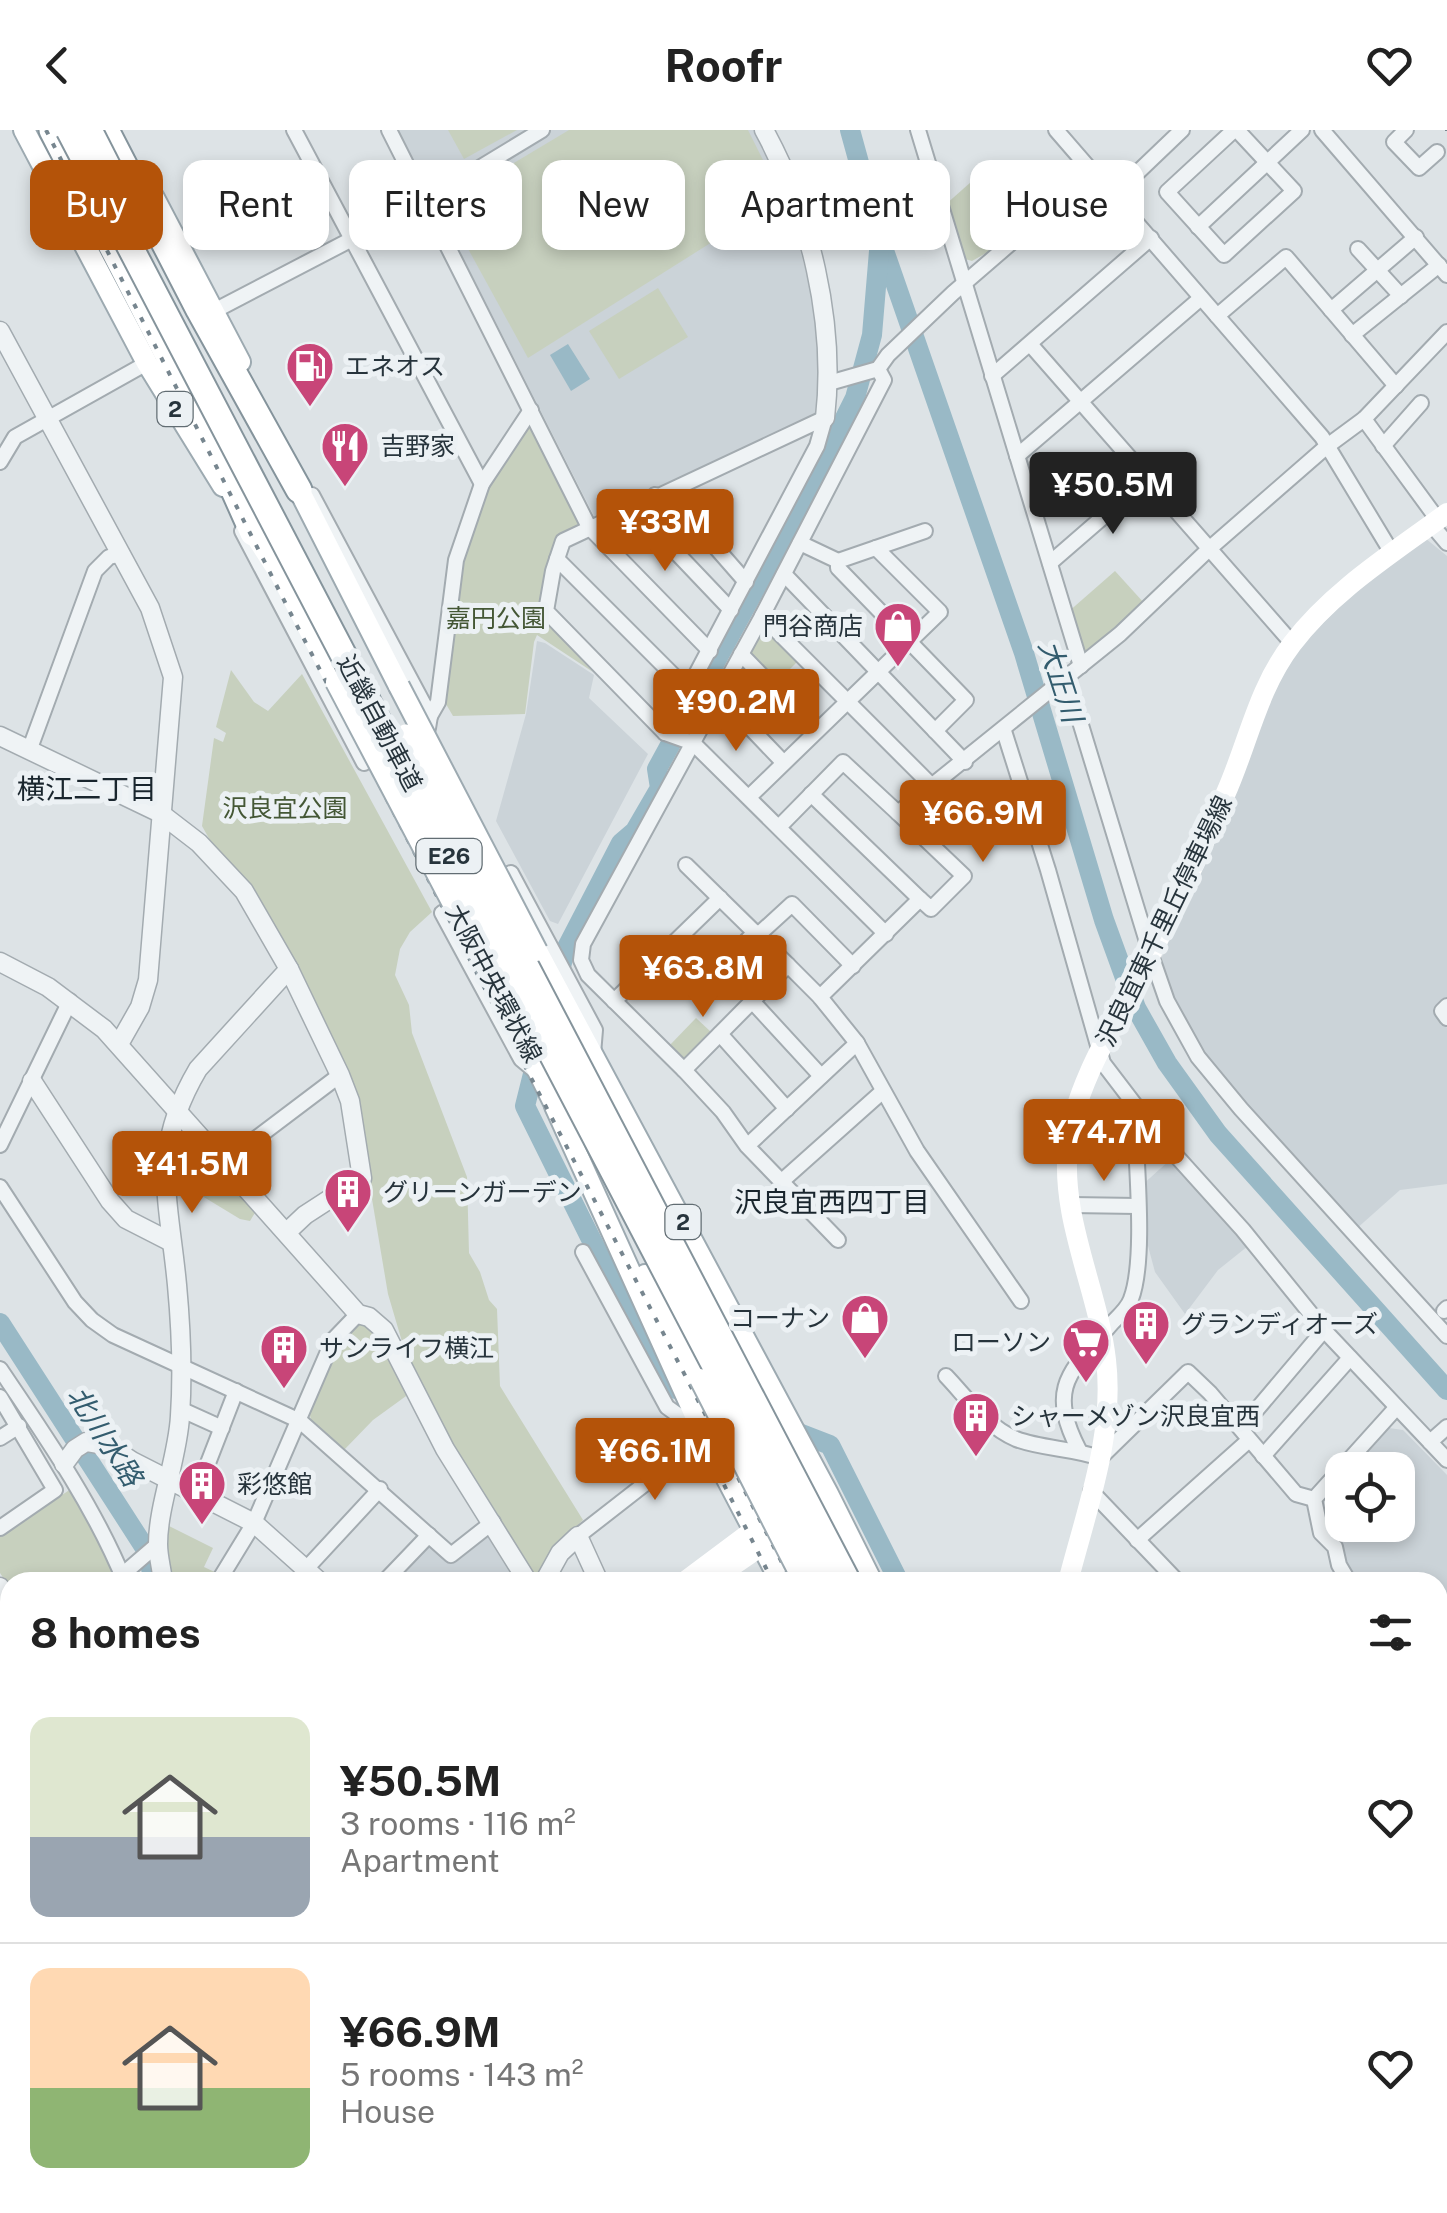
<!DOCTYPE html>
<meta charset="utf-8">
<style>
:root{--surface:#fff;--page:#f6f6f6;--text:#222;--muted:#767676;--line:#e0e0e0;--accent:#b45309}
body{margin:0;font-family:"Public Sans","Noto Sans JP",sans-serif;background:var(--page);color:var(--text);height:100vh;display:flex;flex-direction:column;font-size:38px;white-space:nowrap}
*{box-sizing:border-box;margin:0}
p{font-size:32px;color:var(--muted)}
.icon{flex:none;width:55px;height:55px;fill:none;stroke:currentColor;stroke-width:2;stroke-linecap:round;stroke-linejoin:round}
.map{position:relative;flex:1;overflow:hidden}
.side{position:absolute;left:0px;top:1442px;width:1448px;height:642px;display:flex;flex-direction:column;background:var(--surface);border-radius:30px 30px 0 0;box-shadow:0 5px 15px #0003}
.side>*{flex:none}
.banner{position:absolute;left:30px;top:30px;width:1388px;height:90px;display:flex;gap:20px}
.controls{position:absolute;left:1325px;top:1322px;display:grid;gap:20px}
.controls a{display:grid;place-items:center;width:90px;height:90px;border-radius:20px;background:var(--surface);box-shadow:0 5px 15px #0003;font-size:50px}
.price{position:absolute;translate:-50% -85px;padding:0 22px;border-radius:10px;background:var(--accent);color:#fff;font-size:32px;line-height:65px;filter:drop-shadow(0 2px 5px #0008)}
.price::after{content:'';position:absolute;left:50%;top:60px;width:30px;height:22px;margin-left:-15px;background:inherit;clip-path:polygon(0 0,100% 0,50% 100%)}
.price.current{background:#222;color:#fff}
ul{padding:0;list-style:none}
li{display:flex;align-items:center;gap:30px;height:250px;padding:0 30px}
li+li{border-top:2px solid var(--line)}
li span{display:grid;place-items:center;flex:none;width:280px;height:200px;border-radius:20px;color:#555}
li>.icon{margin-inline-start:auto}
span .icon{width:120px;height:120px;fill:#fffc;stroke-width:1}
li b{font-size:42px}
h2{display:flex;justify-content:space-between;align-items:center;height:120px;padding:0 30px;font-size:42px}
.tag{padding:0 35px;border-radius:20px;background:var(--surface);box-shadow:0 5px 15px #0003;font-size:35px;line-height:90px}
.tag.current{background:var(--accent);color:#fff}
header{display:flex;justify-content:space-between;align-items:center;height:130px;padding:0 30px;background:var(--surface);font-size:45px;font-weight:700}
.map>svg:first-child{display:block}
.built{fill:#cbd3d8}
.green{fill:#c7d0be}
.water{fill:#99b9c6}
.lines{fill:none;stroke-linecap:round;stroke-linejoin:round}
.river{stroke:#99b9c6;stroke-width:20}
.minor-casing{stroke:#a3abb0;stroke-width:18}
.tertiary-casing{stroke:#a3abb0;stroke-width:21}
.primary-casing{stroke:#9daab1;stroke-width:24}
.motorway-casing{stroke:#85949c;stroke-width:29}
.minor{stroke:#eff3f5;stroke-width:14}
.tertiary{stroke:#eff3f5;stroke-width:18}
.secondary{stroke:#fff;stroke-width:20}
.primary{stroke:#fff;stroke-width:20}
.motorway{stroke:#fff;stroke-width:25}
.rail{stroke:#77868f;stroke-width:4;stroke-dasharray:5 10;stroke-linecap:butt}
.primary-bridge-casing{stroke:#9daab1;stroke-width:24;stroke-linecap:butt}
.motorway-bridge-casing{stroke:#85949c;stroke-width:29;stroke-linecap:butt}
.primary-bridge{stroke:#fff;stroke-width:20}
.motorway-bridge{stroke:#fff;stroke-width:25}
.labels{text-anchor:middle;stroke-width:10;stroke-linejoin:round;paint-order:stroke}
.shield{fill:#ecf1f4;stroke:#626d73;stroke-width:2.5}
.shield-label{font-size:22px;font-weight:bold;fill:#27343c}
.poi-label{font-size:25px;fill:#27343c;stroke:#ecf1f4;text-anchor:start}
.park-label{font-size:25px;fill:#445735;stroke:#ecf1f4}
.street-label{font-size:25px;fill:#27343c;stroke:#ecf1f4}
.water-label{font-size:28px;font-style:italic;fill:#335c6e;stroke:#ecf1f4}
.neighbourhood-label{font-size:28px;fill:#19252d;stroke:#ecf1f4}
</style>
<header><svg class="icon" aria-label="back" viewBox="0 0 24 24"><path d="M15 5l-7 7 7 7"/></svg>Roofr<svg class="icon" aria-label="heart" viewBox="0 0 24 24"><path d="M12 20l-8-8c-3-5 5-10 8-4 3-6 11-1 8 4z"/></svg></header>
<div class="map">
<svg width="1447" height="2083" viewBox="0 0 1447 2083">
<rect width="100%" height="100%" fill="#dde3e6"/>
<!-- built -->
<g class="built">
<path d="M396 0H534L437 59 424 56Z"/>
<path d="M551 0H758L786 69 813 167 819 246 815 286 594 386 438 78 442 68Z"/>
<path d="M1425 408 1447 426V870L1435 881 1447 898V1054L1400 1060 1355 1100 1202 924 1158 836 1232 666 1275 552 1298 518 1353 463Z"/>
<path d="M537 511 545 513 594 545 589 568 648 624 558 794 550 791 496 691 526 584Z"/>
<path d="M1171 1029 1248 1116 1218 1140 1185 1184 1155 1142 1148 1116 1145 1114 1140 1057Z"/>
<path d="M1389 1298 1403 1300 1447 1345V1580L1438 1570V1452H1356L1327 1400 1330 1367 1342 1353V1395H1398V1340H1353Z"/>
<path d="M485 1407 494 1408 521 1452H391L423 1417H431L448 1432Z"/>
</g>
<!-- green -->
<g class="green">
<path d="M448 0H517L464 29Z"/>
<path d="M569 0H748L782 68 528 228 444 75Z"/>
<path d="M971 52 1015 101 995 118 972 131 965 129 945 75Z"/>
<path d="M658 158 688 207 619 249 589 201Z"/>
<path d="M530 289 582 387 548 438 540 486 593 542 537 505 534 512 525 584 453 586 443 569 461 430 489 355Z"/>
<path d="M1115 441 1144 473 1087 524 1082 523 1067 483Z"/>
<path d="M764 494 800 529 776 553 748 523Z"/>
<path d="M231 540 254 572 268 581 302 544 432 782 410 802 400 819 395 845 409 875 412 903 467 1047 469 1123 480 1142 489 1170 497 1179 500 1256 583 1390 557 1416 539 1450 533 1447 449 1317 403 1215 388 1164 355 968 202 696 214 608 223 612 226 603 216 597Z"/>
<path d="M696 888 711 902 685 931 669 916Z"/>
<path d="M183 995 259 1076 250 1091 240 1089 179 1052 171 1060 178 997Z"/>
<path d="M360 1191 371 1193 413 1261 373 1290 344 1320 311 1290 309 1281 334 1218Z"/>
<path d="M71 1359 98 1407 118 1452H10V1458L0 1443V1406Z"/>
<path d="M165 1394 213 1418 204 1437 219 1444 214 1452H172Z"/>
</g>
<!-- water -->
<path class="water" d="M568 214 590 249 571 261 550 225Z"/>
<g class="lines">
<!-- river -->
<g class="river">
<path d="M850 0 880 109 1024 523 1104 790 1136 878 1167 933 1218 1004 1447 1260"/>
<path d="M557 852 565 821 621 713 635 701 660 658 657 639 808 362 855 268 872 205 880 109"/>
<path d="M538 924 525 976 663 1254 697 1267"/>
<path d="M0 1193 145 1418 155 1452"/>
<path d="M786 1298 830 1315 899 1452"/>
<path d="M0 1892 10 1870"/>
<path d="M1095 2075V2083"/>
</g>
<!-- minor casing -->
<g class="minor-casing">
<g id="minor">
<path d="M294 0 482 354"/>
<path d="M389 0 589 397 710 521"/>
<path d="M918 0 1081 536"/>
<path d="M1056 0 1322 307 1392 423"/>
<path d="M1234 0 1167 62 1224 125 1294 61 1237 0"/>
<path d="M1322 0 1447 145"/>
<path d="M1406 0 1394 12 1419 38 1437 22"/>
<path d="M1114 65 1182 0"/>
<path d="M1020 71 1039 90"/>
<path d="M1198 97 1302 0"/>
<path d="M1358 119 1401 166"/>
<path d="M216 180 425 71 542 0"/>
<path d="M1331 180 1416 107"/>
<path d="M1217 186 1286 127 1396 256"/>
<path d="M1352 205 1439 135"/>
<path d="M1030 214 1292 513"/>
<path d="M992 246 1151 108"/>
<path d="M829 253 878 239 888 225 953 163 1093 42"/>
<path d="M825 288 563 411 553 441 546 481 665 603 693 613 886 804"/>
<path d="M1364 289 1438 390"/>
<path d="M1383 316 1421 273"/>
<path d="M1017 326 1201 168"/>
<path d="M0 332 15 307 147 233"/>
<path d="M312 365 430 586 428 598 419 603"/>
<path d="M655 365 697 396 746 452"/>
<path d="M632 376 731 480"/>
<path d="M1431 394 1447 413"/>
<path d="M242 401 364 633 382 623"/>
<path d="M800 413 838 431 925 401"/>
<path d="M557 429 689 561"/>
<path d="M838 431V438L966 570 935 601"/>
<path d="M1050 433 1148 348"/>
<path d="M784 444 965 632"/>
<path d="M762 486 930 654"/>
<path d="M741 524 815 601"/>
<path d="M1067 549 1151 825 1167 871 1198 927 1241 979 1447 1206"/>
<path d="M719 565 783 632"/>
<path d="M430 586 438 572 456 430 482 354 531 280"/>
<path d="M1004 601 1048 740 1103 933 1161 1009 1243 1100 1324 1200 1447 1330"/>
<path d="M665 603 817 316 825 288"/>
<path d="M29 621 95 441 109 427 122 424"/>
<path d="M811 664 920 769"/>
<path d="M749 667 940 482 876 418"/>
<path d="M779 697 843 632 898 683"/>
<path d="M686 735 788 835"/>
<path d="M493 754 511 743 595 900 593 924"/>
<path d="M461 772 442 783 521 929 533 939"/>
<path d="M758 805 792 774 853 836"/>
<path d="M725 833 755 802"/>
<path d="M820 867 920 769 931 779 964 746 898 683 1120 504 1209 419 1326 317 1364 289 1447 202"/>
<path d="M614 871 720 768"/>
<path d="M752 871 821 946"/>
<path d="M1447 876 1442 881 1447 888"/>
<path d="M720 904 787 979"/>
<path d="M857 913 917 1021 1021 1171"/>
<path d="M684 940 588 845 581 830 583 814 762 486 884 250 878 239"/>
<path d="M0 1015 70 871"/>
<path d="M747 1016 857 913 820 867 788 835 684 940 723 982 747 1016 838 1110"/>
<path d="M225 1032 340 945"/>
<path d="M782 1051 883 961"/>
<path d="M0 1057 75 1172 92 1190 113 1205 300 1291 451 1425 493 1392"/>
<path d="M1071 1075 1137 1076"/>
<path d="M583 1122 667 1277 685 1290 697 1291"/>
<path d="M1444 1181 1447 1178"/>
<path d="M0 1239C46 1307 94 1376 125 1452"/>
<path d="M946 1246C967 1268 987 1297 1016 1309 1042 1319 1073 1318 1100 1328L1188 1242 1210 1263 1296 1364 1314 1369"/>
<path d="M0 1267 55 1360 0 1398"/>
<path d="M180 1279 222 1298"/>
<path d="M1253 1284 1324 1200"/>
<path d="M0 1308 19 1296"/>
<path d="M1430 1312 1447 1297"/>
<path d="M1079 1320C1046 1256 1071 1241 1112 1193 1119 1186 1128 1178 1131 1169 1146 1130 1136 1034 1135 990L1141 983"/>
<path d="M1263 1326 1350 1228"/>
<path d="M1091 1361 1178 1452"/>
<path d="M196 1364 236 1261"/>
<path d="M578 1406 705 1307"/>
<path d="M1137 1410 1248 1311"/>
<path d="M306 1439 380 1359"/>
<path d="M122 1445 158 1414"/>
<path d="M218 1452 254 1393 333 1210 358 1184"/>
<path d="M384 1452 429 1405"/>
<path d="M1349 1452 1339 1435 1335 1417 1321 1403 1314 1369 1396 1278"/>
<path d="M1438 1575 1447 1585"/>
<path d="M1438 1700 1447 1709"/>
<path d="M0 1737 10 1741"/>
<path d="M1438 1766 1447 1778"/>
<path d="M0 1814 10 1791"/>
<path d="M0 1868 10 1845"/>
<path d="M1438 1917 1447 1928"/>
<path d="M1438 2031 1447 2053"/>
<path d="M0 2069 10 2059"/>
<path d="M42 2075 50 2083"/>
<path d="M192 2075 199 2083"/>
<path d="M456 2075 464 2083"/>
<path d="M641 2075 648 2083"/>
<path d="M852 2075 853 2083"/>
<path d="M1306 2075 1313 2083"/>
<path d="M95 2083 104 2075"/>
<path d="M167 2083 175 2075"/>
<path d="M244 2083 253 2075"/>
<path d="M322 2083 331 2075"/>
<path d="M396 2083 404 2075"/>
<path d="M555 2083 563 2075"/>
<path d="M816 2083 825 2075"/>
</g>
</g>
<!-- tertiary casing -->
<g class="tertiary-casing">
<g id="tertiary">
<path d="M764 0C810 84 836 192 825 288"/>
<path d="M0 201 150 478 173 547 148 850 140 877 119 914"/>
<path d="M0 606 160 683 199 713 244 761 289 839 340 945 350 971 362 1048 305 1085 288 1101"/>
<path d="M0 832 48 857 104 899 358 1184 369 1187 384 1200 445 1319 528 1452"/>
<path d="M32 951 110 1071 126 1089 171 1112"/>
<path d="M64 1334 75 1319 86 1312 109 1316 132 1331 254 1393 320 1452"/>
<path d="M163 1452C162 1440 158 1427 158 1414 158 1375 178 1327 180 1286 183 1242 181 1198 177 1155 169 1068 149 1022 198 939L289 839"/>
<path d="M544 1452 560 1423 578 1406 599 1452"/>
<path d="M0 1457 10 1473"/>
<path d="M0 1601 10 1578"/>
<path d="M877 2083 878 2075"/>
<path d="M969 2083 975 2075"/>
</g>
</g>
<!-- primary casing -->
<g class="primary-casing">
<g id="primary">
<path d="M24 0 147 233 223 356"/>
<path d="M154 68 240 232"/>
<path d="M294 350 399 556"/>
<path d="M247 393 280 444 336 552"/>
<path d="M537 821 828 1364 872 1452"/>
<path d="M491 846 561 987"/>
<path d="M555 976 705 1307 781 1452"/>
<path d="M645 1145 700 1249"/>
<path d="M1114 2075 1118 2083"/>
<path d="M1204 2075 1208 2083"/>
</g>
</g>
<!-- motorway casing -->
<g class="motorway-casing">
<g id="motorway">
<path d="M52 0 211 309 253 403"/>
<path d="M106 0 199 180 299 360"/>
<path d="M1163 2075 1168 2083"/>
<path d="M1185 2075 1189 2083"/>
</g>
</g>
<!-- minor -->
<use href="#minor" class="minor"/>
<!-- tertiary -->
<use href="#tertiary" class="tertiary"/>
<!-- secondary -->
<g class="secondary">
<path d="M684 1452 767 1390"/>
<path d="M709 1452 776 1406"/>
<path d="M1068 1452C1086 1381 1115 1305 1106 1230 1098 1159 1060 1089 1068 1016 1074 954 1120 885 1148 830 1176 776 1201 720 1225 665 1248 614 1257 560 1292 514 1333 460 1393 423 1447 383"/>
<path d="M0 1983 10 1976"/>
<path d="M0 2003 10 1997"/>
</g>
<!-- primary -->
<use href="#primary" class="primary"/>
<!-- motorway -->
<use href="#motorway" class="motorway"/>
<!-- rail -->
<g class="rail">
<path d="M46 0 291 484 792 1452"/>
<path d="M1447 0V1"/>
<path d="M697 1301 773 1452"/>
<path d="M1206 2075 1211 2083"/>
</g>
<!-- primary-bridge casing -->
<g class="primary-bridge-casing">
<g id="primary-bridge">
<path d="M336 552 491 846"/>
<path d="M399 556 537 821"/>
<path d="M700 1249 804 1452"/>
</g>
</g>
<!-- motorway-bridge casing -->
<g class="motorway-bridge-casing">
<g id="motorway-bridge">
<path d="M69 0 828 1452"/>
<path d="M89 0 114 49"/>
<path d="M406 607 848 1452"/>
</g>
</g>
<!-- primary-bridge -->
<use href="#primary-bridge" class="primary-bridge"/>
<!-- motorway-bridge -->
<use href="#motorway-bridge" class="motorway-bridge"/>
</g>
<!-- icons -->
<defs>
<g id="fuel-pin" transform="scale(2.5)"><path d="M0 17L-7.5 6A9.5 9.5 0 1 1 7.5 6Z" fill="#c84578" stroke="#ecf1f4"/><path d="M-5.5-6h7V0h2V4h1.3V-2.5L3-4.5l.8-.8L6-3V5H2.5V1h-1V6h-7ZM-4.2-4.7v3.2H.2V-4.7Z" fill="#fff"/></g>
<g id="restaurant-pin" transform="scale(2.5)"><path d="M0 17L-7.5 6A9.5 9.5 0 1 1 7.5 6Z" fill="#c84578" stroke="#ecf1f4"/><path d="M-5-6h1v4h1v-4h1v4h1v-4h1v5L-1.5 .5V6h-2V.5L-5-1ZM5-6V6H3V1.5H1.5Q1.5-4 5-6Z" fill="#fff"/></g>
<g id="shop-pin" transform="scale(2.5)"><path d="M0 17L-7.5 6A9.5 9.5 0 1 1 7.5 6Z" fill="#c84578" stroke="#ecf1f4"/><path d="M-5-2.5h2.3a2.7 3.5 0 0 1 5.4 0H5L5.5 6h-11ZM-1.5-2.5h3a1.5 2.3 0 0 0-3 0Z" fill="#fff"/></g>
<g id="building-pin" transform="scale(2.5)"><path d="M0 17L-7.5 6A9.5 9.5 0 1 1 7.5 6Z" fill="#c84578" stroke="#ecf1f4"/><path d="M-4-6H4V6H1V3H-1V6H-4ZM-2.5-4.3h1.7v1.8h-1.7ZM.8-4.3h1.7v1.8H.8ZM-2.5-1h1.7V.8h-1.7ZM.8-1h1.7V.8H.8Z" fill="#fff"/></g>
<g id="supermarket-pin" transform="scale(2.5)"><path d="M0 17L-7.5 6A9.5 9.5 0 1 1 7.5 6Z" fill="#c84578" stroke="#ecf1f4"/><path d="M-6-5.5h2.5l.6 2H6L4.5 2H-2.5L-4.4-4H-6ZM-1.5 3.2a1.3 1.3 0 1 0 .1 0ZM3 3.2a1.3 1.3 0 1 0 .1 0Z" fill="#fff"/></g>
</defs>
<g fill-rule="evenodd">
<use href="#fuel-pin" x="310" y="236"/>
<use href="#restaurant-pin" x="345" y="316"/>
<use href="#shop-pin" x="898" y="496"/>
<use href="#building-pin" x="348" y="1062"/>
<use href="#shop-pin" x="865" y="1188"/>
<use href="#building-pin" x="1146" y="1194"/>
<use href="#supermarket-pin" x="1086" y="1212"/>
<use href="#building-pin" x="284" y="1218"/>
<use href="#building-pin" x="976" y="1286"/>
<use href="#building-pin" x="202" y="1354"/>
</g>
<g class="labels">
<!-- shield labels -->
<g class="shield">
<rect x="157.5" y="262" width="35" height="34" rx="8"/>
<rect x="416.5" y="709" width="65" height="34" rx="8"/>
<rect x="665.5" y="1075" width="35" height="34" rx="8"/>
</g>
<g class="shield-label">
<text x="175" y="287">2</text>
<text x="449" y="734">E26</text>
<text x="683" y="1100">2</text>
</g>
<!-- poi labels -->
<g class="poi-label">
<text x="345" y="245">エネオス</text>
<text x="380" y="325">吉野家</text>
<text x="863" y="505" text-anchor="end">門谷商店</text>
<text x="383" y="1071">グリーンガーデン</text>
<text x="830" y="1197" text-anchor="end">コーナン</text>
<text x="1181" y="1203">グランディオーズ</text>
<text x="1051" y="1221" text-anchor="end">ローソン</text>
<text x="319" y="1227">サンライフ横江</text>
<text x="1011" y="1295">シャーメゾン沢良宜西</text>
<text x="237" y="1363">彩悠館</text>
</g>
<!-- park labels -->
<g class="park-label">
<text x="496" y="497">嘉円公園</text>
<text x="285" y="687">沢良宜公園</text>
</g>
<!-- street labels -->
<g class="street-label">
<text transform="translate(380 593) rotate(62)" y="9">近畿自動車道</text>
<text transform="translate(1164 791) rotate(-64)" y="9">沢良宜東千里丘停車場線</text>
<text transform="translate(494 853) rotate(62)" y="9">大阪中央環状線</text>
</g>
<!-- water labels -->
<g class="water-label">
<text transform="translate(1061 551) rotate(72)" y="10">大正川</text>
<text transform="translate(105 1306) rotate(57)" y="10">北川水路</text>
</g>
<!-- neighbourhood labels -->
<g class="neighbourhood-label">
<text x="87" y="669">横江二丁目</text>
<text x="832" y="1082">沢良宜西四丁目</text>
</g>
</g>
</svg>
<div class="controls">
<a><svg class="icon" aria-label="locate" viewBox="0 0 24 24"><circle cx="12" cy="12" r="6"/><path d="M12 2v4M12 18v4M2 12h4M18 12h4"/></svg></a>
</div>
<b class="price current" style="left:1113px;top:407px">¥50.5M</b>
<b class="price" style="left:665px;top:444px">¥33M</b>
<b class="price" style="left:736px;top:624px">¥90.2M</b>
<b class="price" style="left:983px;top:735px">¥66.9M</b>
<b class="price" style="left:703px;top:890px">¥63.8M</b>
<b class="price" style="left:1104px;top:1054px">¥74.7M</b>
<b class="price" style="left:192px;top:1086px">¥41.5M</b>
<b class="price" style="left:655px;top:1373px">¥66.1M</b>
<div class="banner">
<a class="tag current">Buy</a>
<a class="tag">Rent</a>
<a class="tag">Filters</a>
<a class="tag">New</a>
<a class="tag">Apartment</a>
<a class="tag">House</a>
</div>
<section class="side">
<h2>8 homes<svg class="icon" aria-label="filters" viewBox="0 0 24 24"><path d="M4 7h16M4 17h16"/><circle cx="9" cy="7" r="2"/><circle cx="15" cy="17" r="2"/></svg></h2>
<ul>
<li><span style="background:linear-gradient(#dfe7d0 60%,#9aa5b1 0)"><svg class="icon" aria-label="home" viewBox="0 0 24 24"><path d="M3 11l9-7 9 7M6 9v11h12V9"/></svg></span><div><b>¥50.5M</b><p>3 rooms · 116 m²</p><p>Apartment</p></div><svg class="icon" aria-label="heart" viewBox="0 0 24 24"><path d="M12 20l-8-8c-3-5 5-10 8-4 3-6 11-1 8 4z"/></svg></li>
<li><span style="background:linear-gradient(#ffd9b3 60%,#8fb573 0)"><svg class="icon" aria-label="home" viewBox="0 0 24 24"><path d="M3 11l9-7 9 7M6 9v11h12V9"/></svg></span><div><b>¥66.9M</b><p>5 rooms · 143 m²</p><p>House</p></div><svg class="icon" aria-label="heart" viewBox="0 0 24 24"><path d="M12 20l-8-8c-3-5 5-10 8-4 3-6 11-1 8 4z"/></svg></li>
</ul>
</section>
</div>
